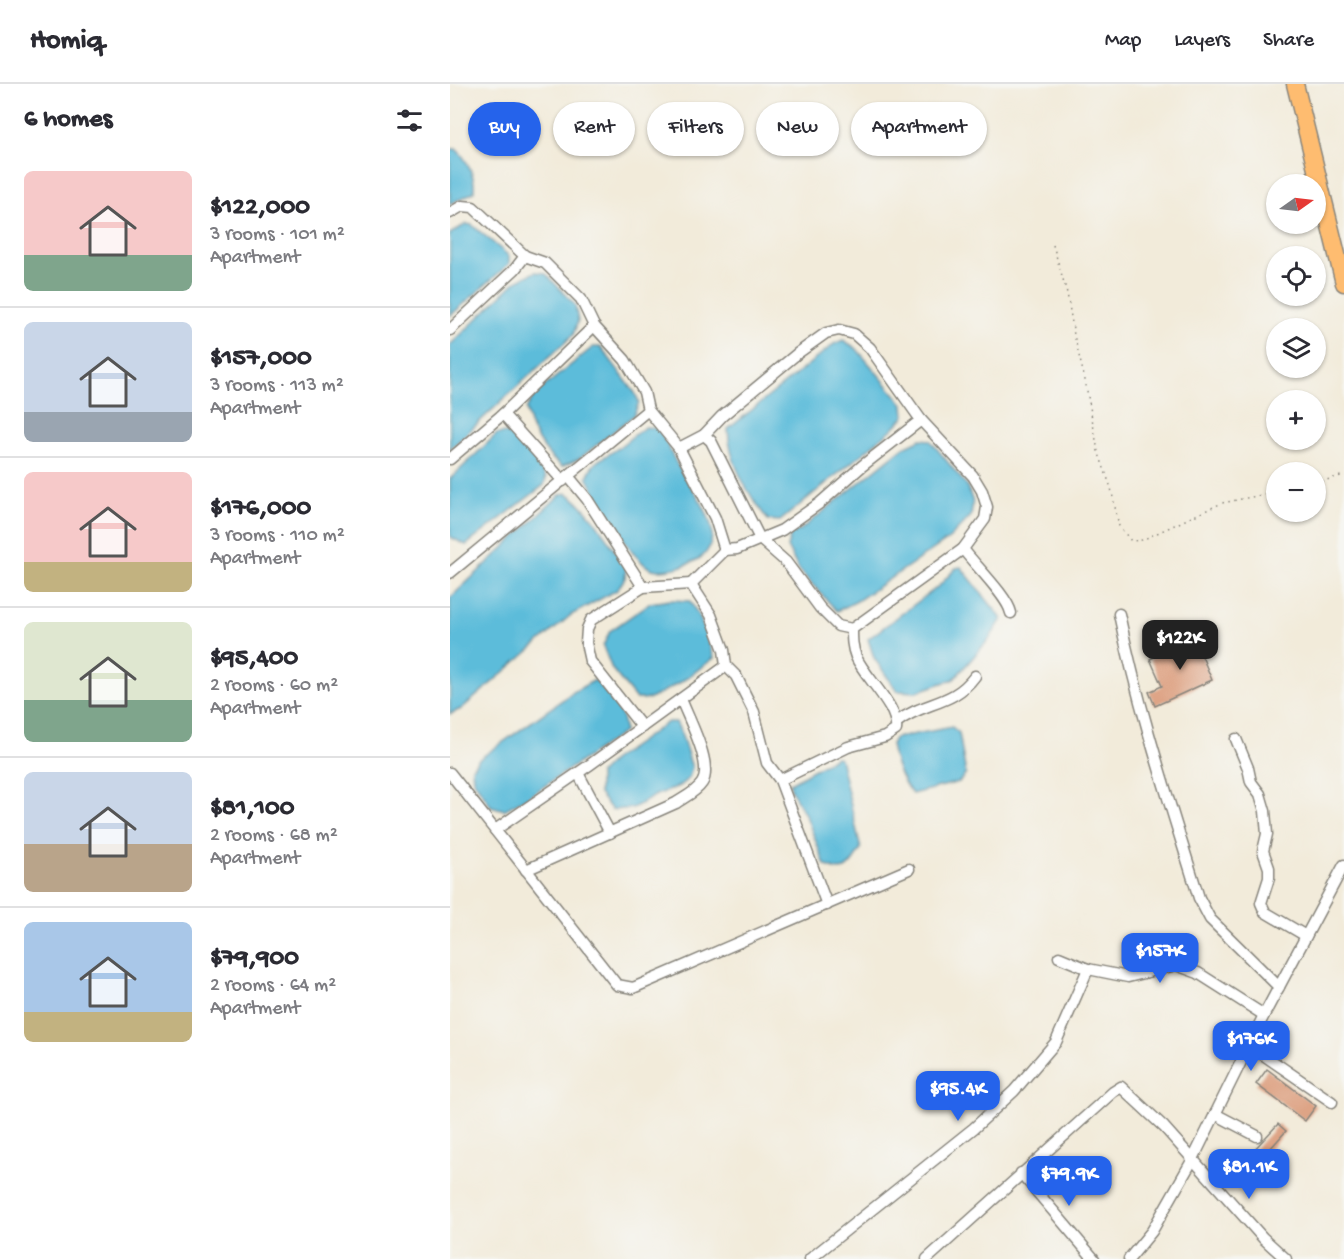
<!DOCTYPE html>
<meta charset="utf-8">
<style>
:root{--surface:#fff;--page:#f2f2f3;--text:#2b2b33;--muted:#7c7c81;--line:#e1e1e2;--accent:#2563eb}
body{margin:0;font-family:"Gochi Hand",sans-serif;background:var(--page);color:var(--text);height:100vh;display:flex;flex-direction:column;font-size:22px;white-space:nowrap}
*{box-sizing:border-box;margin:0}
p{font-size:20px;color:var(--muted)}
.icon{flex:none;width:33px;height:33px;fill:none;stroke:currentColor;stroke-width:2;stroke-linecap:round;stroke-linejoin:round}
.map{position:relative;flex:1;overflow:hidden}
.drawer{display:flex;flex-direction:column;background:var(--surface);width:450px}
.drawer>*{flex:none}
.top-card{position:absolute;left:18px;top:18px;width:570px;height:54px;display:flex;gap:12px}
.needle{width:39px;rotate:76deg}
.controls{position:absolute;left:816px;top:90px;display:grid;gap:12px}
.controls a{display:grid;place-items:center;width:60px;height:60px;border-radius:50%;background:var(--surface);box-shadow:0 2px 4px #0004;font-size:30px}
.price{position:absolute;translate:-50% -51px;padding:0 14px;border-radius:12px;background:var(--accent);color:#fff;font-size:20px;line-height:39px;filter:drop-shadow(0 2px 3px #0008)}
.price::after{content:'';position:absolute;left:50%;top:36px;width:18px;height:14px;margin-left:-9px;background:inherit;clip-path:polygon(0 0,100% 0,50% 100%)}
.price.selected{background:#222;color:#fff}
ul{padding:0;list-style:none}
li{display:flex;align-items:center;gap:18px;height:150px;padding:0 24px}
li+li{border-top:2px solid var(--line)}
li span{display:grid;place-items:center;flex:none;width:168px;height:120px;border-radius:9px;color:#555}
li>.icon{margin-inline-start:auto}
span .icon{width:72px;height:72px;fill:#fffc;stroke-width:1}
li b{font-size:26px}
h2{display:flex;justify-content:space-between;align-items:center;height:72px;padding:0 24px;font-size:26px}
.chip{padding:0 21px;border-radius:27px;background:var(--surface);box-shadow:0 2px 4px #0004;font-size:21px;line-height:54px}
.chip.selected{background:var(--accent);color:#fff}
header{display:flex;align-items:center;gap:36px;box-sizing:border-box;height:84px;padding:0 30px;background:var(--surface);border-bottom:2px solid var(--line)}
header strong{font-size:28px}
nav{display:flex;gap:33px;margin-inline-start:auto;font-size:21px}
main{display:flex;flex:1;min-height:0}
.map>svg:first-child{display:block}
.water{fill:#5cbcda;stroke:#3c6c7b;stroke-width:1.5}
.building{fill:#dea486}
.lines{fill:none;stroke-linecap:round;stroke-linejoin:round}
.minor-casing{stroke:#87847b;stroke-width:13}
.highway-casing{stroke:#87847b;stroke-width:19}
.path{stroke:#87847b;stroke-width:1.5;stroke-dasharray:1.5 4.5;stroke-linecap:butt}
.minor{stroke:#fff;stroke-width:10}
.highway{stroke:#febc70;stroke-width:16}
</style>
<header>
<strong>Homiq</strong>
<nav><a>Map</a><a>Layers</a><a>Share</a></nav>
</header>
<main>
<section class="drawer">
<h2>6 homes<svg class="icon" aria-label="filters" viewBox="0 0 24 24"><path d="M4 7h16M4 17h16"/><circle cx="9" cy="7" r="2"/><circle cx="15" cy="17" r="2"/></svg></h2>
<ul>
<li><span style="background:linear-gradient(#f6c9c9 70%,#7fa58c 0)"><svg class="icon" aria-label="home" viewBox="0 0 24 24"><path d="M3 11l9-7 9 7M6 9v11h12V9"/></svg></span><div><b>$122,000</b><p>3 rooms · 101 m²</p><p>Apartment</p></div></li>
<li><span style="background:linear-gradient(#c9d6e8 75%,#9aa5b1 0)"><svg class="icon" aria-label="home" viewBox="0 0 24 24"><path d="M3 11l9-7 9 7M6 9v11h12V9"/></svg></span><div><b>$157,000</b><p>3 rooms · 113 m²</p><p>Apartment</p></div></li>
<li><span style="background:linear-gradient(#f6c9c9 75%,#c2b280 0)"><svg class="icon" aria-label="home" viewBox="0 0 24 24"><path d="M3 11l9-7 9 7M6 9v11h12V9"/></svg></span><div><b>$176,000</b><p>3 rooms · 110 m²</p><p>Apartment</p></div></li>
<li><span style="background:linear-gradient(#dfe7d0 65%,#7fa58c 0)"><svg class="icon" aria-label="home" viewBox="0 0 24 24"><path d="M3 11l9-7 9 7M6 9v11h12V9"/></svg></span><div><b>$95,400</b><p>2 rooms · 60 m²</p><p>Apartment</p></div></li>
<li><span style="background:linear-gradient(#c9d6e8 60%,#b9a48a 0)"><svg class="icon" aria-label="home" viewBox="0 0 24 24"><path d="M3 11l9-7 9 7M6 9v11h12V9"/></svg></span><div><b>$81,100</b><p>2 rooms · 68 m²</p><p>Apartment</p></div></li>
<li><span style="background:linear-gradient(#a9c7e8 75%,#c2b280 0)"><svg class="icon" aria-label="home" viewBox="0 0 24 24"><path d="M3 11l9-7 9 7M6 9v11h12V9"/></svg></span><div><b>$79,900</b><p>2 rooms · 64 m²</p><p>Apartment</p></div></li>
</ul>
</section>
<div class="map">
<svg width="894" height="1175" viewBox="0 0 894 1175">
<rect width="100%" height="100%" fill="#f6f6f2"/>
<filter id="ink" filterUnits="userSpaceOnUse"><feTurbulence type="fractalNoise" baseFrequency=".0167" numOctaves="2"/><feDisplacementMap in="SourceGraphic" scale="12" xChannelSelector="R" yChannelSelector="G"/><feConvolveMatrix kernelMatrix="1 2 1 2 8 2 1 2 1" color-interpolation-filters="sRGB"/></filter>
<filter id="wash" filterUnits="userSpaceOnUse"><feTurbulence type="fractalNoise" baseFrequency=".008" numOctaves="4" result="noise"/><feDisplacementMap in="SourceGraphic" scale="24" xChannelSelector="R" yChannelSelector="G"/><feGaussianBlur stdDeviation="1.35" result="paint"/><feColorMatrix in="noise" values="0 0 0 0 0 0 0 0 0 0 0 0 0 0 0 0 0 1.4 0 .05"/><feComposite in="paint" operator="in"/></filter>
<g filter="url(#wash)">
<rect width="100%" height="100%" fill="#f2ebda"/>
<!-- water -->
<g class="water">
<path d="M0 65H6C17 75 26 93 24 108L0 120Z"/>
<path d="M16 140 22 141 59 172V180L0 232V150Z"/>
<path d="M85 188 95 189 125 221 128 237 123 251 0 365V261L66 197Z"/>
<path d="M393 256 406 264 454 321 455 332 440 347 330 437 318 436C298 410 279 379 278 345L384 260Z"/>
<path d="M143 263H151L185 309 189 318 184 331 129 375 112 383C94 369 80 347 76 325L85 310Z"/>
<path d="M195 343 207 344 211 349C217 360 222 371 228 382 239 401 256 420 261 442 264 453 260 468 250 474 238 481 216 489 202 485 184 480 147 412 137 393 145 373 153 376 168 364 177 357 185 350 195 343Z"/>
<path d="M57 349C73 360 87 377 96 394L94 401 16 461 2 454 0 451V395L47 350Z"/>
<path d="M471 355 480 356 517 402 523 418 521 432 500 454 407 517 387 527 349 486 337 463 341 450 350 446 454 363Z"/>
<path d="M116 409C137 419 162 464 176 483L175 494 167 506 121 531 11 625 0 630V514L110 411Z"/>
<path d="M511 483 552 535 540 554 504 595 466 608 447 607 424 574 418 555 489 502 506 484Z"/>
<path d="M220 516 240 517 250 534 264 574 231 598 200 615H186L162 585 153 562 160 547 200 519Z"/>
<path d="M145 596C159 612 175 626 174 648L78 713 54 726 41 722 23 695 22 684 28 676 125 607Z"/>
<path d="M218 638H226C234 653 236 668 242 683L239 694 229 702 206 711 183 724 162 726 149 710V690L162 677Z"/>
<path d="M502 643 509 649 516 690 509 698 462 710C451 696 443 677 441 660L445 654Z"/>
<path d="M386 673 390 674 411 765C400 781 397 793 375 781L356 732 341 706 340 699Z"/>
</g>
<g id="blocks">
<!-- building -->
<g class="building">
<path d="M750 553 756 568 751 570 762 596 705 622 699 608 712 602 700 575Z"/>
<path d="M817 985 866 1022 855 1037 806 1000Z"/>
<path d="M828 1040 836 1047 810 1076 802 1068Z"/>
</g>
</g>
</g>
<g filter="url(#ink)">
<use href="#blocks" fill-opacity="0" stroke="#87847b" stroke-width="1.5"/>
<g class="lines">
<!-- minor casing -->
<g class="minor-casing">
<g id="minor">
<path d="M0 129 12 122 23 123 75 172 95 179 131 215 144 242 175 276 194 308 198 326 229 364 265 434 275 466 241 500"/>
<path d="M0 246 65 185 75 172"/>
<path d="M53 330 113 397"/>
<path d="M254 351 261 357 310 455 336 478 370 524 388 542 402 545"/>
<path d="M229 364 254 351 272 332 348 269 376 249 389 246 404 250 420 264 471 336 523 392 532 407 537 423 535 435 513 465 402 545C402 555 402 563 406 573 416 595 449 623 446 646L435 653 398 663 330 696"/>
<path d="M0 375 53 330 144 242"/>
<path d="M118 392 137 415 193 503 241 500 261 531 274 566 276 582 286 592 304 628 317 679 330 696 377 821"/>
<path d="M513 465C524 480 558 513 561 529"/>
<path d="M275 466 287 465 332 446 370 419 412 382 471 336"/>
<path d="M0 489 198 326"/>
<path d="M669 530C689 627 720 720 749 814L760 835 829 903"/>
<path d="M447 638C474 617 503 622 525 592"/>
<path d="M192 643 140 577 136 559 137 545 141 536 193 503"/>
<path d="M786 655 798 684 801 698 810 710 815 727 817 750 813 767 819 784V794L811 819 815 828 856 852"/>
<path d="M0 689 167 901 183 904 459 785"/>
<path d="M128 689 160 749"/>
<path d="M45 746 138 682 276 582"/>
<path d="M76 786 226 719C235 713 246 708 252 699 264 681 238 634 231 615"/>
<path d="M609 873 638 885 678 893 726 881 748 889 814 931"/>
<path d="M799 961 882 1018"/>
<path d="M765 1030 807 1052"/>
<path d="M571 1089 644 1175"/>
<path d="M360 1175 524 1044 564 1007 606 958 638 885"/>
<path d="M477 1175 663 1008 671 1003 714 1043 813 1154 836 1175"/>
<path d="M679 1175 702 1147 743 1075 814 931 894 781"/>
</g>
</g>
<!-- highway casing -->
<g class="highway-casing">
<path id="highway" d="M845 0 894 199"/>
</g>
<!-- path -->
<g class="path">
<path d="M603 161 617 209 624 251 635 296 648 367 661 404 669 442 681 457 692 456 772 419 826 408"/>
<path d="M866 399 894 391"/>
</g>
<!-- minor -->
<use href="#minor" class="minor"/>
<!-- highway -->
<use href="#highway" class="highway"/>
</g>
</g>
</svg>
<div class="controls">
<a><svg class="needle" viewBox="-14 -14 28 28"><path d="M0-13l5 13h-10z" fill="#e53935"/><path d="M0 13l5-13h-10z" fill="#7c7c81"/></svg></a>
<a><svg class="icon" aria-label="locate" viewBox="0 0 24 24"><circle cx="12" cy="12" r="6"/><path d="M12 2v4M12 18v4M2 12h4M18 12h4"/></svg></a>
<a><svg class="icon" aria-label="layers" viewBox="0 0 24 24"><path d="M12 4l9 5-9 5-9-5zM3 14l9 5 9-5"/></svg></a>
<a>+</a>
<a>−</a>
</div>
<b class="price selected" style="left:730px;top:587px">$122K</b>
<b class="price" style="left:710px;top:900px">$157K</b>
<b class="price" style="left:801px;top:988px">$176K</b>
<b class="price" style="left:508px;top:1038px">$95.4K</b>
<b class="price" style="left:799px;top:1116px">$81.1K</b>
<b class="price" style="left:619px;top:1123px">$79.9K</b>
<div class="top-card">
<a class="chip selected">Buy</a>
<a class="chip">Rent</a>
<a class="chip">Filters</a>
<a class="chip">New</a>
<a class="chip">Apartment</a>
</div>
</div>
</main>
